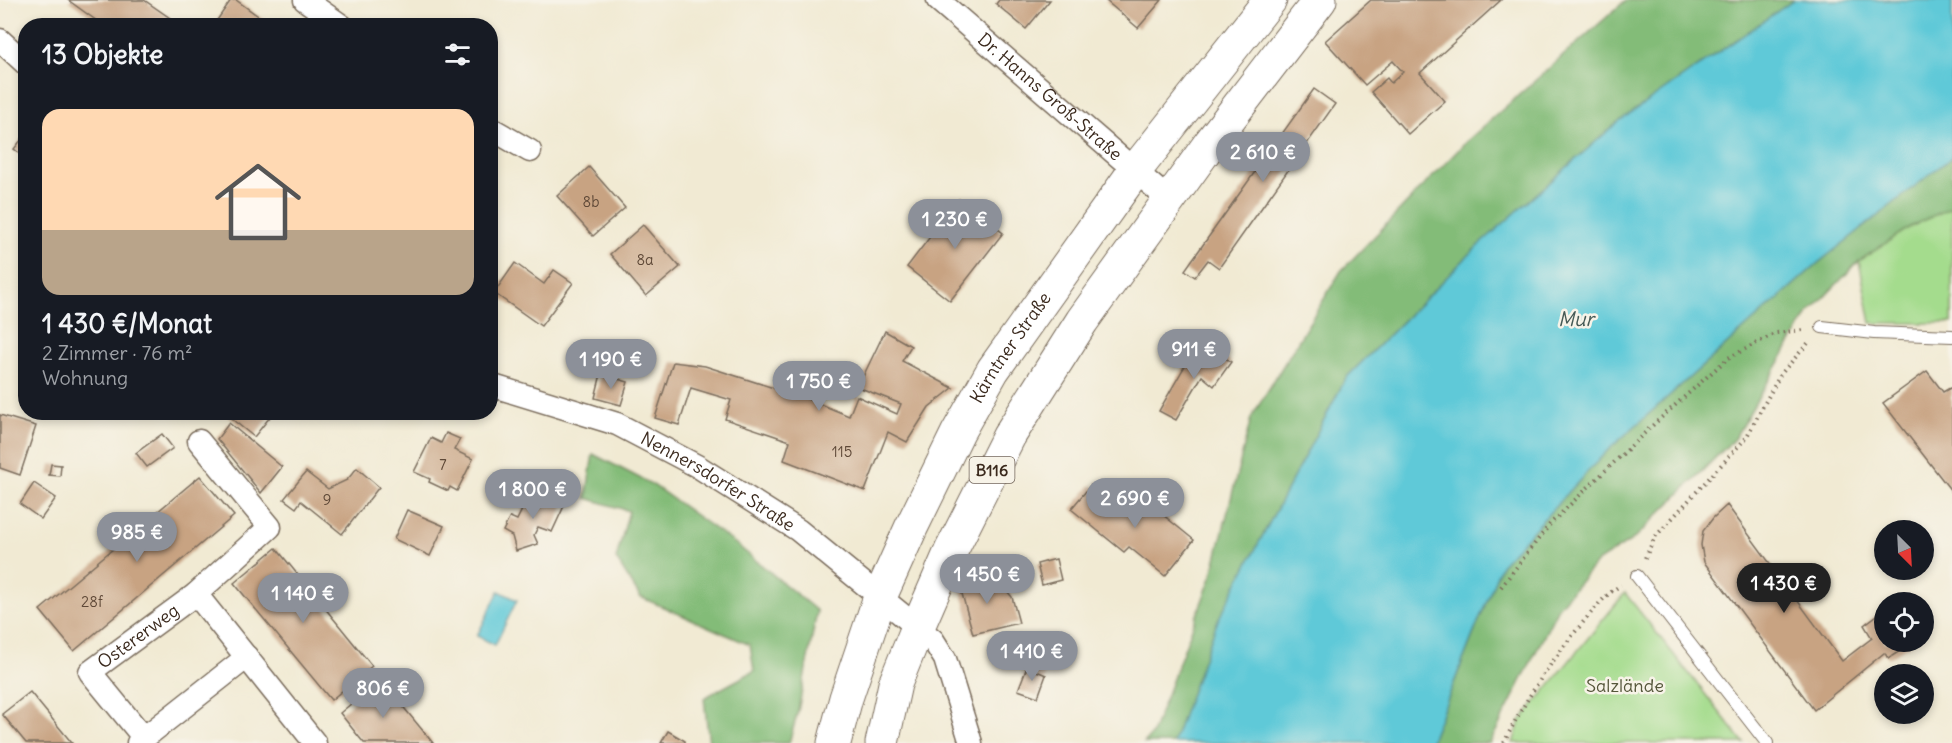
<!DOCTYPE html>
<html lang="de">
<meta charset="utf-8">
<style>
:root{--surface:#171b24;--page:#242831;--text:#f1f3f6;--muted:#9ea1a6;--accent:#8c9099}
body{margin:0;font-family:Delius,sans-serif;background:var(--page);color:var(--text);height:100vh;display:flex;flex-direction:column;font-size:22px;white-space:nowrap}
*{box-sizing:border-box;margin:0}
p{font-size:20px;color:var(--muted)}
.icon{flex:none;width:33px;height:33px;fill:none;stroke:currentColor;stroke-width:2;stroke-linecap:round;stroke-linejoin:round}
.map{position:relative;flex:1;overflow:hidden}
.drawer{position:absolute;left:18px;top:18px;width:480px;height:402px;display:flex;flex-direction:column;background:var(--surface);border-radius:24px;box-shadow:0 3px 9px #0003}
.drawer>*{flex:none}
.needle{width:39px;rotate:156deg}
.buttons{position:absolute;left:1874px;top:520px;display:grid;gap:12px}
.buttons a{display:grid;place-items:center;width:60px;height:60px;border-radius:50%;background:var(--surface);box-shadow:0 3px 9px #0003;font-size:30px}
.price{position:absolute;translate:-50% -51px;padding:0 14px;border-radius:21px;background:var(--accent);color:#fff;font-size:20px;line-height:39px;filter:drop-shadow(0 2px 3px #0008)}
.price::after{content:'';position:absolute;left:50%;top:36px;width:18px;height:14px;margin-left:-9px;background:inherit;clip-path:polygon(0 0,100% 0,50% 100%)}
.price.current{background:#222;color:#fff}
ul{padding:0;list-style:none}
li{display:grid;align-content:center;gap:12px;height:318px;padding:0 24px}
li span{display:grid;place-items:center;height:186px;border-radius:18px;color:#555}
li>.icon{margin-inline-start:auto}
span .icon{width:108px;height:108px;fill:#fffc;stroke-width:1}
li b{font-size:26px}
h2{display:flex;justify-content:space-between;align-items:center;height:72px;padding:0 24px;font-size:26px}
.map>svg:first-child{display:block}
.green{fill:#a4dc8d;stroke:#708356;stroke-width:1.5}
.forest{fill:#83bc78;stroke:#5f734b;stroke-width:1.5}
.water{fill:#5ec9d8;stroke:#4c7a7b;stroke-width:1.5}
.building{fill:#c8a382}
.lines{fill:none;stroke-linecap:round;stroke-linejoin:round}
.service-casing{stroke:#7b6d5d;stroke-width:14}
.minor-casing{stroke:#7b6d5d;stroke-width:25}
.primary-casing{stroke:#7b6d5d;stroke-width:35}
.path{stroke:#7b6d5d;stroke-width:4;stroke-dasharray:1.5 4.5;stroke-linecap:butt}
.service{stroke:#fff;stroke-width:12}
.minor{stroke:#fff;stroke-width:22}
.primary{stroke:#fff;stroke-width:33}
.labels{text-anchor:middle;stroke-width:5;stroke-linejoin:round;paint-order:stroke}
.number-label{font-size:15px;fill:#5e4837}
.shield{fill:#f7f3e8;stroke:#73665b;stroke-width:1.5}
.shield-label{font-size:16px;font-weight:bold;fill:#3b2a1e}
.street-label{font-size:18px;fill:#3b2a1e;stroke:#f7f3e8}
.park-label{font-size:18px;fill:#55563a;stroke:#f7f3e8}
.water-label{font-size:20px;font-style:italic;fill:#465a56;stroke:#f7f3e8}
</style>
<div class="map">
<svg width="1952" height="743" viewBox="0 0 1952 743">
<rect width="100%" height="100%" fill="#f7f3e8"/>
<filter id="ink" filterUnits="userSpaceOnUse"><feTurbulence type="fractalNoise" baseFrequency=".0167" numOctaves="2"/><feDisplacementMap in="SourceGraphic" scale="12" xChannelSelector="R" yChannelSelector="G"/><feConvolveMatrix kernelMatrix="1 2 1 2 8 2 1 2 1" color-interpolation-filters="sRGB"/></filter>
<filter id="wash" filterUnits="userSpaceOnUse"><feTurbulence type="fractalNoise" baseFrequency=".008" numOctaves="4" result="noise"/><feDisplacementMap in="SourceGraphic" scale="24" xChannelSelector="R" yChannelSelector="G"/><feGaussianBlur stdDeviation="1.35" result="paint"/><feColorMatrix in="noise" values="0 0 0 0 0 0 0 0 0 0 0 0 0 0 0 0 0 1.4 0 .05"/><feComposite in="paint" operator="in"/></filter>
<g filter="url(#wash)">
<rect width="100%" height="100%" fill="#f1ead3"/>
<!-- green -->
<g class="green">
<path d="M1952 207V323H1871L1859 261 1910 227Z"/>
<path d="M1625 593 1744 743H1513L1520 721Z"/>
</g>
<!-- forest -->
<g class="forest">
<path d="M1626 0H1794L1618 122 1479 245 1346 378 1218 620 1173 743H1144L1152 734 1212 575 1251 418 1341 271 1467 141Z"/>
<path d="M1952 157V207L1910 227 1859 261 1808 314 1734 439 1635 538 1597 562 1559 606 1490 743H1430L1501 565 1606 452 1818 263Z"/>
<path d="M593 454 653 485 736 544 817 611 798 711 789 743H709L704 698 754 671 750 645 640 597 616 559 629 511 586 498Z"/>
</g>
<!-- water -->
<g class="water">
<path d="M1794 0H1952V157L1818 263 1606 452 1501 565 1430 743H1173L1218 620 1346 378 1479 245 1618 122Z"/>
<path d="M499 591 517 600 495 645 477 636Z"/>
</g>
<g id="blocks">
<!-- building -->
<g class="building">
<path d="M68 0H144L170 18 165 26H104Z"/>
<path d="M231 0H236L272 26H213Z"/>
<path d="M999 0H1050L1026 29 996 4Z"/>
<path d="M1105 0H1162L1138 28Z"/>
<path d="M1371 0H1501L1420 73 1445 101 1408 134 1371 92 1387 78 1391 83 1403 72 1393 61 1365 85 1325 41Z"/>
<path d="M1314 89 1335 104 1219 268 1208 260 1195 277 1185 270Z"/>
<path d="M26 134V158L14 149Z"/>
<path d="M589 167 625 208 593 236 557 196Z"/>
<path d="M959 199 1003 233 950 301 907 267Z"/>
<path d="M643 225 680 267 646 296 610 254Z"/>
<path d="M515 263 544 284 554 270 573 283 541 326 494 293Z"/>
<path d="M885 331 911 346 902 361 953 388 929 407 907 442 888 432 865 491 784 460 790 441 725 419 731 400 691 388 679 425 655 418 673 362 705 366 805 398 849 416 857 396 897 414 901 404 858 387Z"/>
<path d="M1207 346 1231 362 1214 386 1202 376 1176 420 1159 411 1190 357 1196 361Z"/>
<path d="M1927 371 1943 392 1950 388 1952 390V492L1883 403Z"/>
<path d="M601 374 628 382 621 405 595 398Z"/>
<path d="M228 412H274L254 437 227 415Z"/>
<path d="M0 415 36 426 20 475 0 468Z"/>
<path d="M229 423 282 467 261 493 217 439Z"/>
<path d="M446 433 460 439 454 450 473 459 457 491 450 487 448 491 429 482 430 479 414 472 431 438 441 443Z"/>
<path d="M162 434 173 448 147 467 136 453Z"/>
<path d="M51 464 61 465 60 476 49 475Z"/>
<path d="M357 468 379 487 342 534 301 501 296 508 284 499 306 472 328 489 347 480Z"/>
<path d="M200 476 234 516 74 651 40 610Z"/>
<path d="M34 483 56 498 41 519 20 504Z"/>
<path d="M1091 485 1127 514 1141 497 1194 540 1165 576 1129 547 1124 552 1071 509Z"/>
<path d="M532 489 564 506 552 532 538 527 534 535 538 544 516 551 512 536 503 531 510 517 517 520Z"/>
<path d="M1727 505 1842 661 1872 638 1864 625 1884 610V642H1914L1889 658 1884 653 1814 710 1704 562 1701 545 1703 531 1713 518Z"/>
<path d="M407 510 444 526 430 556 394 539Z"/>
<path d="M276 548 372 666 331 700 234 583Z"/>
<path d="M1056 559 1061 580 1042 585 1037 564Z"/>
<path d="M982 572 987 590 1002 585 1012 597 1019 623 973 634 958 579Z"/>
<path d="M1027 667 1046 675 1038 697 1018 690Z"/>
<path d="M380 680 400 703 433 743H364L359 737 340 713Z"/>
<path d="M30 692 53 720 72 743H26L2 714Z"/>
<path d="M668 731 685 741V743H661Z"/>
</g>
</g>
</g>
<g filter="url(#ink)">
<use href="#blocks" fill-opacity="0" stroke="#7b6d5d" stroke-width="1.5"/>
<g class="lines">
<!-- service casing -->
<g class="service-casing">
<g id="service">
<path d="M1822 327 1874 333 1952 336"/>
<path d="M1637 576 1767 743"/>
</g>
</g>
<!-- minor casing -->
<g class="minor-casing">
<g id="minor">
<path d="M305 0 342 26"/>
<path id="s1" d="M938 0 1169 200"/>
<path d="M0 40 26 64"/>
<path d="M490 128 530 151"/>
<path id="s2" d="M490 385 617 424 697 466 798 530 933 640 945 659 971 743"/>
<path d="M199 441 270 527 196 594 315 743"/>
<path d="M144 738 247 657"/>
<path id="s3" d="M138 743 144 738 90 672 196 594"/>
</g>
</g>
<!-- primary casing -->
<g class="primary-casing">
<g id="primary">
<path id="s4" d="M834 743 846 698 880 597 911 528 958 432 993 370 1134 172 1270 0"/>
<path d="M882 743 895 684 918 627 951 551 1009 436 1082 321 1211 142 1320 0"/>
</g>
</g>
<!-- path -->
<g class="path">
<path d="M1645 558 1655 537 1746 438 1780 375 1810 341"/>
<path d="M1501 587 1551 523 1654 424 1728 358 1776 333 1803 330"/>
<path d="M1504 743C1525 699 1554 657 1585 620 1597 606 1606 594 1621 585"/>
</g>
<!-- service -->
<use href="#service" class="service"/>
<!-- minor -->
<use href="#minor" class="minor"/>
<!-- primary -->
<use href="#primary" class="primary"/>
</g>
</g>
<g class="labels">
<!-- number labels -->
<g class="number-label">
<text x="591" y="207">8b</text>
<text x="645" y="265">8a</text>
<text x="842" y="457">115</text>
<text x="443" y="470">7</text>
<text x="327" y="505">9</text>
<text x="92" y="607">28f</text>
</g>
<!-- shield labels -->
<rect class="shield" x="969.5" y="457" width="45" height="26" rx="4.5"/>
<g class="shield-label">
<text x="992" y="476">B116</text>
</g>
<!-- street labels -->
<g class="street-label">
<text dy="6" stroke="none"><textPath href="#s1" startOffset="148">Dr. Hanns Groß-Straße</textPath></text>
<text dy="6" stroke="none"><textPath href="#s4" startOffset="435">Kärntner Straße</textPath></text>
<text dy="6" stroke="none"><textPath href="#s2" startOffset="249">Nennersdorfer Straße</textPath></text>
<text dy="6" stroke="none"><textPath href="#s3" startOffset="153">Ostererweg</textPath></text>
</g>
<!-- park labels -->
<g class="park-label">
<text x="1625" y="692">Salzlände</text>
</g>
<!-- water labels -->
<g class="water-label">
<text x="1576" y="326">Mur</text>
</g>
</g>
</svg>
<div class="buttons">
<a><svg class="needle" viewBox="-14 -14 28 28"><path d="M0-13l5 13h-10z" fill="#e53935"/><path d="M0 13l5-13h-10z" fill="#9ea1a6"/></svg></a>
<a><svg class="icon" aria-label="locate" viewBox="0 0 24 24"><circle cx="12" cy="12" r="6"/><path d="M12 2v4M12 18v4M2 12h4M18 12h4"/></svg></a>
<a><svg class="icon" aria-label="layers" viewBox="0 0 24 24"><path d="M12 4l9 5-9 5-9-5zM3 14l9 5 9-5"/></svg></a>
</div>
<b class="price" style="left:1263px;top:183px">2 610 €</b>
<b class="price" style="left:955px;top:250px">1 230 €</b>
<b class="price" style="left:1194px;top:380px">911 €</b>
<b class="price" style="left:611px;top:390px">1 190 €</b>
<b class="price" style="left:819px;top:412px">1 750 €</b>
<b class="price" style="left:533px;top:520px">1 800 €</b>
<b class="price" style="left:1135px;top:529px">2 690 €</b>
<b class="price" style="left:137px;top:563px">985 €</b>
<b class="price" style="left:987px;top:605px">1 450 €</b>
<b class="price current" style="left:1784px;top:614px">1 430 €</b>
<b class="price" style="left:303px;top:624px">1 140 €</b>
<b class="price" style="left:1032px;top:682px">1 410 €</b>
<b class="price" style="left:383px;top:719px">806 €</b>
<section class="drawer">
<h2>13 Objekte<svg class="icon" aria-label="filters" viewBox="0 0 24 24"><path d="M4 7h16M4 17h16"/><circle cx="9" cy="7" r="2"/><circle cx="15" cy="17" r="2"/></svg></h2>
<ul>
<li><span style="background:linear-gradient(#ffd9b3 65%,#b9a48a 0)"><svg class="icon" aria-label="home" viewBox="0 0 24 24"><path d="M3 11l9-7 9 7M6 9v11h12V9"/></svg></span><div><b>1 430 €/Monat</b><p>2 Zimmer · 76 m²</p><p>Wohnung</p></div></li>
</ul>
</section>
</div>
